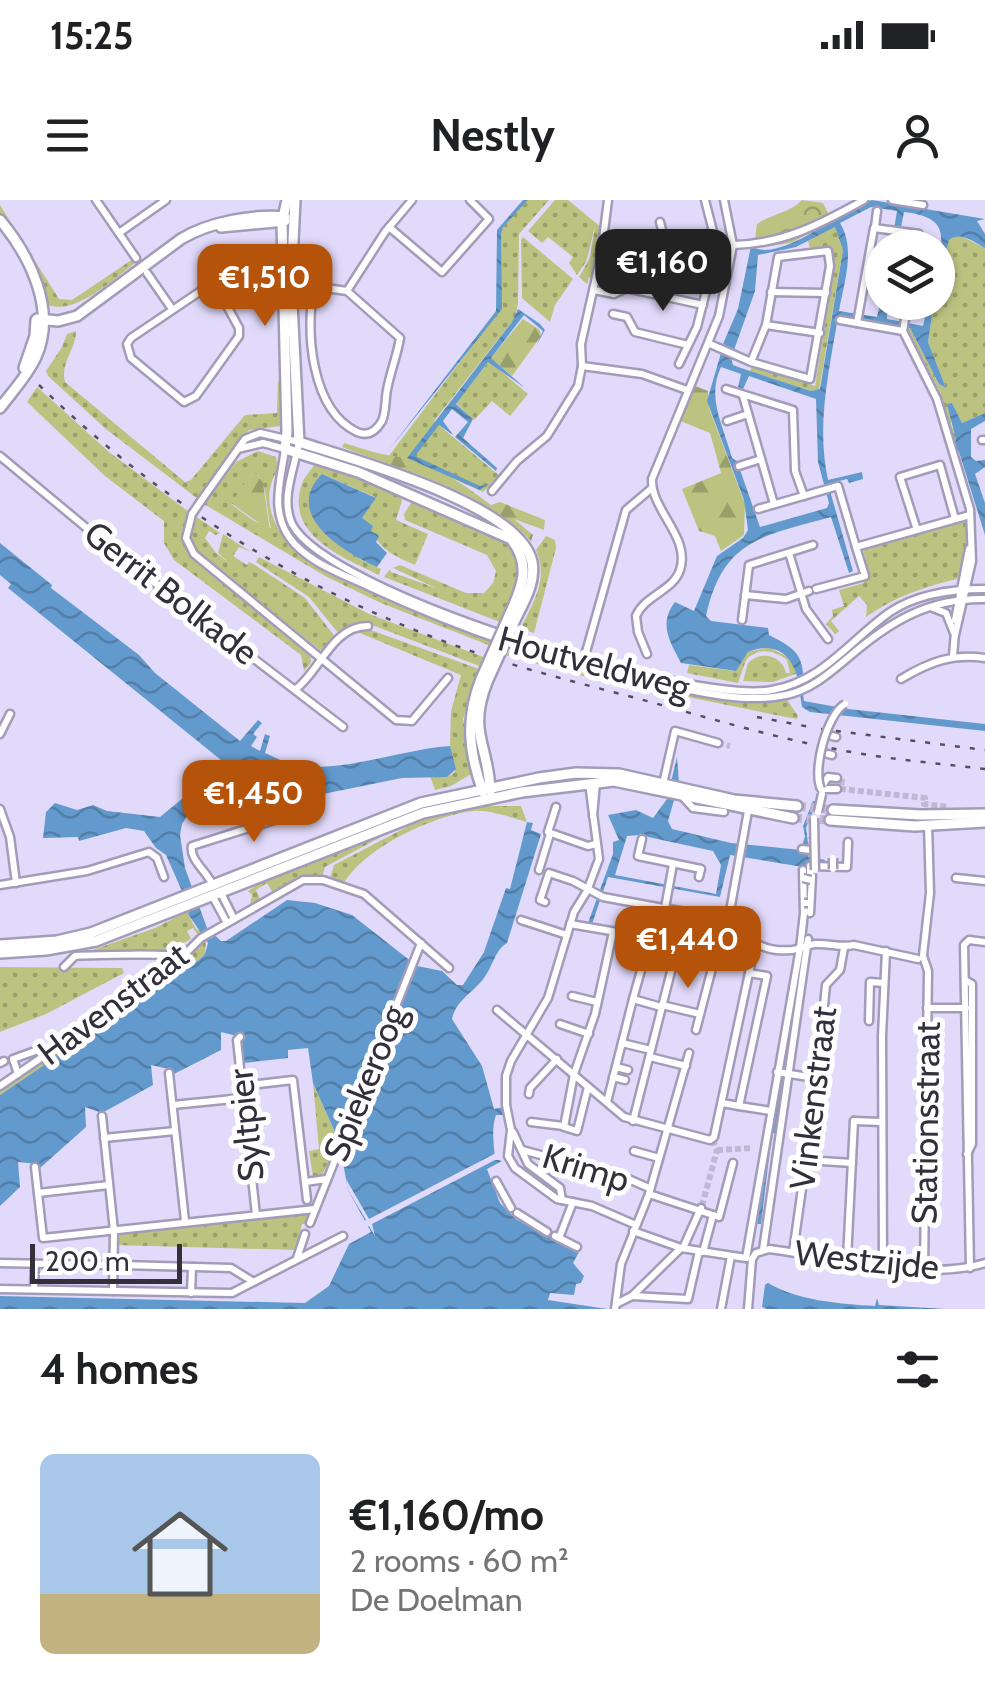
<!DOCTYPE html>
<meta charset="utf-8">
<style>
:root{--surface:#fff;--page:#f6f6f6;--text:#202124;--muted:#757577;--accent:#b45309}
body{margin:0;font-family:Cabin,sans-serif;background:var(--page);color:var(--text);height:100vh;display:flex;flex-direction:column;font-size:38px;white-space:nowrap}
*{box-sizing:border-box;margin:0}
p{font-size:32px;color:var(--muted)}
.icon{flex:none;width:55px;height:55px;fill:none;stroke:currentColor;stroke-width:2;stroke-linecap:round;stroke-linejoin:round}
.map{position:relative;height:1109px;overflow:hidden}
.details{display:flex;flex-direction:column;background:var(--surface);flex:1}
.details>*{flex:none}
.fabs{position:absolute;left:865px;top:30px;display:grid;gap:20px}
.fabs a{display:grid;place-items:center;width:90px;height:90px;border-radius:50%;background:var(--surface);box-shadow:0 2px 8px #0004;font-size:50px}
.scale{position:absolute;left:30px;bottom:25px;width:152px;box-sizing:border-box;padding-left:10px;border:5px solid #33303c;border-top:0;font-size:28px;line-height:35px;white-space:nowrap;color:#33303c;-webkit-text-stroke:8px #fff;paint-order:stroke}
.price{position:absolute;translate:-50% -85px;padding:0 22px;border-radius:20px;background:var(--accent);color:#fff;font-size:32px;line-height:65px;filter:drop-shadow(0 2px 5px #0008)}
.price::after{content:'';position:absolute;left:50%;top:60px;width:30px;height:22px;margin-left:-15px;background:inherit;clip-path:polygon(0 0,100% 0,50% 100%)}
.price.active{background:#222;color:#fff}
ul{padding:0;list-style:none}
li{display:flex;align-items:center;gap:30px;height:250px;padding:0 40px}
li span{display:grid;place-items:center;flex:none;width:280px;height:200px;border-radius:15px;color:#555}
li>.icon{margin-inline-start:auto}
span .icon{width:120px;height:120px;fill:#fffc;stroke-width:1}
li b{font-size:42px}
h2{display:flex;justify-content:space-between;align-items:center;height:120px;padding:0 40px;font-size:42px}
.status{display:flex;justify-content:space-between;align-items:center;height:70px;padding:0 50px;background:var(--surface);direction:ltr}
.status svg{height:28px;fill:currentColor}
header{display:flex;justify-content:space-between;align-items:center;height:130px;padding:0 40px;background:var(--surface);font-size:45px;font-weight:700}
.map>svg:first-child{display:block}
.grass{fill:url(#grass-dots);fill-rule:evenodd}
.forest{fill:url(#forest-firs)}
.park{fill:url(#park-crowns)}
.water{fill:url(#water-waves);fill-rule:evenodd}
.pier{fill:#e2dafa}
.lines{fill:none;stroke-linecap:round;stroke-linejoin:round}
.minor-tunnel{stroke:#bfb8d4;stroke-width:6;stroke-dasharray:6 3;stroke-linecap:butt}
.major-tunnel{stroke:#bfb8d4;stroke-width:9;stroke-dasharray:9 4.5;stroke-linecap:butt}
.minor-casing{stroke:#a39cb9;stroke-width:11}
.major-casing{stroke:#a39cb9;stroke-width:14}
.minor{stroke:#fff;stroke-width:6}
.major{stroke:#fff;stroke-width:9}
.rail{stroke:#534f5f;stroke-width:2.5;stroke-dasharray:5 10;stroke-linecap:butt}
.minor-bridge-casing{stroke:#a39cb9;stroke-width:11;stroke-linecap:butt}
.major-bridge-casing{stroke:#a39cb9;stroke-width:14;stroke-linecap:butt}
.minor-bridge{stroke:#fff;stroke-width:6}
.major-bridge{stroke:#fff;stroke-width:9}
.labels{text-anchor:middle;stroke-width:10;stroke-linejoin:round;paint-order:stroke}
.street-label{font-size:35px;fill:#33303c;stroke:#fff}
</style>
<div class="status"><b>15:25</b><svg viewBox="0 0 49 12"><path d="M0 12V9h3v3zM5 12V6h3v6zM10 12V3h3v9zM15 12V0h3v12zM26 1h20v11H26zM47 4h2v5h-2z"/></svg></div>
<header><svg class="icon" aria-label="menu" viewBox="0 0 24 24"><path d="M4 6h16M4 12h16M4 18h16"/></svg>Nestly<svg class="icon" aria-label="person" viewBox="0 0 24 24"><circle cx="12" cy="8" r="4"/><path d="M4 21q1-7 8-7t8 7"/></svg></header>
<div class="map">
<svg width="985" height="1109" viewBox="0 0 985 1109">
<defs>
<pattern id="grass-dots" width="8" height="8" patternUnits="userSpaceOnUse" patternTransform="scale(2.5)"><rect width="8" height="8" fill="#bcc380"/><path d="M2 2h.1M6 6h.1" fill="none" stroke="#999f6a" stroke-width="1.8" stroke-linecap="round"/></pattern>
<pattern id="forest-firs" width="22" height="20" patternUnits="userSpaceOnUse" patternTransform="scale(2.5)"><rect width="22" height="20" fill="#bcc380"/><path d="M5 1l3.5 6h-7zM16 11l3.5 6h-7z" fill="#999f6a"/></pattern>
<pattern id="park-crowns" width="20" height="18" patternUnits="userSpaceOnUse" patternTransform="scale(2.5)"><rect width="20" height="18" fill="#bcc380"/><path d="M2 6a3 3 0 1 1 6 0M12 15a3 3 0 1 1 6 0" fill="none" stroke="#999f6a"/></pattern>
<pattern id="water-waves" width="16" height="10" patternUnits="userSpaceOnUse" patternTransform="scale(2.5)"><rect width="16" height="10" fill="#639acd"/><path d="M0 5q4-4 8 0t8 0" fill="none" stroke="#527ea8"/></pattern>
</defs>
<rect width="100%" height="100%" fill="#e2dafa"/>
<!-- grass -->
<g class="grass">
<path d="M525 0H549L519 34 518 103 515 118 434 221 500 276 483 292 407 258 388 257 499 110 500 28Z"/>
<path d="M555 0H568L602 28 594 78 589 77 587 84 579 77 590 58 595 26 586 62 577 75 569 63 573 57 548 37 542 43 528 31 523 37 573 79 555 105 550 122 522 98 521 40 522 38Z"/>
<path d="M0 5 59 99 72 100 130 61 134 59 135 63C113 79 70 121 43 102L27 52 0 15Z"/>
<path d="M835 26 843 50 819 190 811 191 750 171 753 165 815 186 833 76 829 46 810 48 808 41Z"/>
<path d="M953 36H961L985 48V213L962 223 952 203 951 224 957 240 953 244 941 194 906 127 910 128 939 184 946 188 928 142 934 103 938 102 939 71 949 40Z"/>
<path d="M76 131C76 150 60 162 65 182L185 282 191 280 245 215 277 213 278 181H282L281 226 249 230 198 299 106 229 48 176 46 171 62 147 67 134Z"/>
<path d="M489 161 528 194 510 216 492 201 474 220 456 203Z"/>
<path d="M37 187 109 252 189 312 183 339 189 354 310 453 311 462 304 471 301 455 174 360 164 343V321L105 276 27 202Z"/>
<path d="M258 251 276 257 278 269C259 298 274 331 297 353L494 440 491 446 381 403 325 376 204 304 236 262ZM252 273 257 274C268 286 266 311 271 328L254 321 231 304Z"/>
<path d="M316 261 400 294 402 301 396 320 428 334 415 365C381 350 382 348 362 318L375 297 322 274 311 293 361 360 381 369 379 375C342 357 282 334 303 281 307 273 313 269 316 261Z"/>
<path d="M413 300C443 312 522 332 520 370 518 388 508 405 500 422L384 377 390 369 391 372 436 388 393 368 400 365 466 393H484L493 383 496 371 487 355 405 320 404 314Z"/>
<path d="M195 316 220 333 216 335 209 331 205 338 216 353 229 363 218 353 223 334 251 352 239 347 233 356 247 365 249 362 255 365 305 398 333 434 334 439 325 449 320 450 198 354 190 338Z"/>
<path d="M961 320 967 324 965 356 957 379C924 387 894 397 866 417L867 405 859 396 831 421 839 431 835 434 826 424 833 416 832 410 844 406 839 390 864 383V380L870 378 863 349Z"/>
<path d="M546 336 555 340 556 348 534 433 521 429C533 401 549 381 536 350Z"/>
<path d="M259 357 369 414 486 458 482 467 372 425 339 434 309 397 256 362Z"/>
<path d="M365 428 479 469 463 519 473 573 451 586 435 590 430 576 447 577 455 572 450 546 451 511 461 475 355 431Z"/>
<path d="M514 447C542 453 568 465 595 473 642 487 738 508 786 498L798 516 797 519 781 516 569 473 506 455Z"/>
<path d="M769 447 788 457 798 473 773 482 743 481 748 463C761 450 782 455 786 473H790L787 460C774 450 758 447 746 460L738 483 687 473 689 465 735 471 748 452Z"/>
<path d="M485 606H521L527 622C511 618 490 609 473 611 432 616 366 647 344 683L330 678 334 665 422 619Z"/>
<path d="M409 622 325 667 322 677 304 676 273 693 267 683 256 690 260 699 250 705 252 695 248 691 268 678Z"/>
<path d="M190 710 188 714 196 729 201 731 198 735 193 728 187 731 191 739 171 750 84 753 155 728Z"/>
<path d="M206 740 205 754 199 760 0 895V889L168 776Z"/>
<path d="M0 767 122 768 124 773 46 814 0 832Z"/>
<path d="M313 883 339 941 322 975 313 977 309 951 319 949Z"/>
<path d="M311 1012 307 1023 302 1024 296 1050 116 1045 121 1033Z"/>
</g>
<!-- forest -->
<g class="forest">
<path d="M523 119 540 130 541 136 512 176 491 158Z"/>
<path d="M695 186 708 191 709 208 745 304 744 335 721 351 715 336 699 331 682 289 721 273 710 233 678 220Z"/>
<path d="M344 243C366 250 385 256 407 258 429 260 473 291 491 305L500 302 545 320 544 330 514 319 533 335 531 341C484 291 405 271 342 247Z"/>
<path d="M252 273 257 274 263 283 270 331 231 303Z"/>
</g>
<!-- park -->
<path class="park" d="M802 0 823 3 832 21 791 43 754 48 757 24C771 14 790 13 802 0Z"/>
<!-- water -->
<g class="water">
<path d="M523 0H528L503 27 501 34 502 109 388 251 496 111 497 30Z"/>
<path d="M872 0 985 19 977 21 985 34V48C974 42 960 31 949 40L938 82C938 43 957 18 904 12L897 48 891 47 897 11 871 7 840 23C856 49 844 82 839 111L877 117 882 96V102L887 103V119L923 126 928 103H934L928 142 946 188 939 184 910 128 838 117C829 172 816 224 828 280L862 272 863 279 849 283 847 279 828 284 853 371 849 373 831 317C764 336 723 338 706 416L711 421 768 428 769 435C801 451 803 457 804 490L800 491C797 462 781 438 748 452L736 471 681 463C670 442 658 424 675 402L694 411 717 356 743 338 748 330 744 300 707 201 721 153 731 157 733 165 741 168 811 191 820 189 843 50 835 27 796 47 758 55 755 91 734 150 723 144 738 109 751 46C779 65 842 9 872 0ZM721 167 741 174 738 187 743 189 749 176 816 199 818 262 829 303 827 308 760 327 737 261 732 258C724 227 706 198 721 167Z"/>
<path d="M518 109 540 124 545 130 536 146 543 131 524 115 491 158 525 188 488 162 456 204 473 219 463 238 497 268 496 271 455 237 468 222 452 209 443 221 453 235 439 225 415 256 480 286 489 284 480 290 407 258 512 122Z"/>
<path d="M952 203 962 223 985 213V221L971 229V257L976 261 985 260V267L975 274 985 303V335L959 252 953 244 956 240 947 204Z"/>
<path d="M322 274 376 298 362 318 373 326 371 331 379 336 376 342 387 353 377 367C345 353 281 315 322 274Z"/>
<path d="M0 343 52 385 51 388 139 455 155 473 240 541 258 520 262 523 253 534 257 537 251 546 260 551 265 534 270 536 265 553C275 557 284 563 294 565 340 574 402 549 450 546L456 569 447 577 402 578 323 594 256 577H242L191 610 182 624 180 635 185 668 207 728 221 741H226L287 700 315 703 352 715 417 766 442 771 457 785H463L484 752 506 688 510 689 527 622 533 623 531 630 541 634 507 743C495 750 493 766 484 778 473 793 456 800 452 819L482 866 494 909 503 907 505 915H496C491 929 494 946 495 959L502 961 487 969 500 1003 517 1020 579 1052 573 1063 584 1076 581 1083 576 1084 574 1095 550 1093 548 1100 607 1109H0V1096L305 1103 329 1086 349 1044 371 1032 348 990 339 941 313 883 308 848 288 850V858L244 863 241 837 221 832V850L174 874 173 870 151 865 153 885 102 913 85 907 86 927 40 968 37 964 18 962 20 987 0 1006V895L199 760 205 754 208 743 188 714 190 709 166 655 156 648 144 631 126 628 79 641 78 637 43 638 46 612 55 603 77 610 93 605 107 611 160 617 223 565 221 560 8 388 11 384 0 375Z"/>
<path d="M800 494H803L804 501 848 509 985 524V531L810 512 802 507Z"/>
<path d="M677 557 679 583 668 621 672 629 731 643 801 650 805 636 803 626 813 601H817L806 628 810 657 825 660 824 664H809C804 755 788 843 780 933H772L761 1024H756L803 735V667L730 655 720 697 608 677 592 724 588 723 613 654V642L619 640 608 615 636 610 653 618 667 599ZM639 635 713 651 721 665 716 694 615 675 627 636Z"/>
<path d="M768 1083C796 1100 839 1104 875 1106L877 1098 879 1105 946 1109H767L762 1107 765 1085Z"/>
</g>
<!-- pier -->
<path class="pier" d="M500 951 503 960H495L372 1024 375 1036 369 1026 364 1028 361 1023 366 1020 348 990 346 979 369 1019Z"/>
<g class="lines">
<!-- minor-tunnel -->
<g class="minor-tunnel">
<path d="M718 543 730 546"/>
<path d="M842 579 841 589 925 598 924 604 949 607"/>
<path d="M811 657V637"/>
<path d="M717 950 753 948"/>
<path d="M702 1006 717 950 714 943"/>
</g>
<!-- major-tunnel -->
<g class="major-tunnel">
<path d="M797 606 833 610"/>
<path d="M793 618 830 620"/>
</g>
<!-- minor casing -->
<g class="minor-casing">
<g id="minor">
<path d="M96 0 136 58"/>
<path d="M892 0 923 5"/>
<path d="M389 27 442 72 489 19 470 0"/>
<path d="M875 27 877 11"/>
<path d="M119 33 166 0"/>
<path d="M733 45C783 44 821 24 864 0"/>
<path d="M657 50 662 30 660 22"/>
<path d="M602 55 637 46 712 63"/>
<path d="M147 73 172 109"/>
<path d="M214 82 235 68 244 69 283 82 347 91 400 138C397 156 390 173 387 190 385 200 386 212 382 221 376 231 368 237 357 232 311 210 305 131 314 87"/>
<path d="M214 82 239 128V136L196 196 184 202 131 158 127 144 131 138Z"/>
<path d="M594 90 614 94 626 88 703 105"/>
<path d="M347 91 385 32 412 0"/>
<path d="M771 92 826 93"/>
<path d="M613 114 627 117 635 132 688 145"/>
<path d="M840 120 903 131 937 199 970 309 972 361 955 435"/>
<path d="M857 123 874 28 919 34 917 48"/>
<path d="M766 125 820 133"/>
<path d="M903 131 908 102"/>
<path d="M710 144 751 162 810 179 830 66 828 51 778 57 766 125 751 162"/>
<path d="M679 164 697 127 717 47 705 0"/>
<path d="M582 166 642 174 687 190"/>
<path d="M726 189 793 210 795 271 804 296"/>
<path d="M743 196 774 304"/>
<path d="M727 221 748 214"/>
<path d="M982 240H985"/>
<path d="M238 249 263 243 285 249C281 280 270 309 289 337 307 363 345 375 372 388 468 432 570 467 674 487 711 494 748 503 786 495 811 490 831 472 850 456 891 421 929 398 985 399"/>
<path d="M0 256 125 360 343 527"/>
<path d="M739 266 761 259"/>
<path d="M492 291 517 261 547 236 578 186 582 166 581 144 601 55 608 0"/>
<path d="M201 301 245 239 260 233 299 242C295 267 280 299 292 324 328 394 693 505 772 490 823 481 849 441 890 412 917 394 954 389 985 389"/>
<path d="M758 309 838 286 856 347"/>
<path d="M192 314 186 338 194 354 396 520 412 521 448 478"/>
<path d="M917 330 900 277 940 265 955 319"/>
<path d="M789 353 806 409 828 439"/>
<path d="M816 389 865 376 856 347 970 315"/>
<path d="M745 395 786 399 809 391"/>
<path d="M933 408 946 413 954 433"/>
<path d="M742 420 749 365 813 345"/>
<path d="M955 420 969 349"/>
<path d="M647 454 638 432 636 416C645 395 673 391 680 370 691 337 651 311 652 279L719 116 733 45 724 0"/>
<path d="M953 456 955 432"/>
<path d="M584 459 626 310 652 288"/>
<path d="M901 479C929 462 953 453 985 458"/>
<path d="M296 489C320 471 332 426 368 426"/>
<path d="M0 534 10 514"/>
<path d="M832 536 836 537"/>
<path d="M828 554 832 555"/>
<path d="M589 583 599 659 587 691 574 712 548 798 511 861 506 876V905L511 930 508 956 515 968 557 999 592 1006 636 1025"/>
<path d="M663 584 675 531 718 543"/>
<path d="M821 588 828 577 837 578"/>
<path d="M822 589H837"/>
<path d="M682 596 693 608 724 612"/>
<path d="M556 607 548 632 588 646 596 644"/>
<path d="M0 609 10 637 16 683"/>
<path d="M748 611 730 711C744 738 759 753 792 750 800 749 807 745 815 744 829 743 841 748 854 745L918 759"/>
<path d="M593 616 596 583"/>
<path d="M642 639 638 656 701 669 699 677"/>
<path d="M802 649 810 650"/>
<path d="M539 670 550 634"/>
<path d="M956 678 985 681"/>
<path d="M805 680 810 676V666L847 667 848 642"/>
<path d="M0 685 87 671 149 652 157 658 164 677"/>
<path d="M213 686C208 672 189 660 192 646L287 616"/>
<path d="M221 693 234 719"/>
<path d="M213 697 227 723"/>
<path d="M545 702 540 700 549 673 573 681 603 697 723 719"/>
<path d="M665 708 673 664"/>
<path d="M810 713 812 676"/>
<path d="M521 720 567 735"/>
<path d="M570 724 717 749 696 830"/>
<path d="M650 738 633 799 661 807"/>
<path d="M923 755 930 693 928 624"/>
<path d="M923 756 928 771 924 1069"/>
<path d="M64 767 75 756C92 755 174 753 183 757"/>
<path d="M965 780 972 784V944L967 954"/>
<path d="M572 796 597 802"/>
<path d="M662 805 700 814"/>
<path d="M927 808H966"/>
<path d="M497 810 624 917 710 940 714 937 755 745"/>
<path d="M869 821 870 782 884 783"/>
<path d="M560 824 589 834"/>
<path d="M240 837 237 840 256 1015"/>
<path d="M622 843 651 850 633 921"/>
<path d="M651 850 678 744"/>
<path d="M650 857 686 866"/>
<path d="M0 863 4 861"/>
<path d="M616 867 628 870"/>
<path d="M777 872 815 878"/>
<path d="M169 873 185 1021"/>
<path d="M18 874 13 859 38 850"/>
<path d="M613 877 625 880"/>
<path d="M0 886 167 772 201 738 303 680H323L364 694 449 768"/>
<path d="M242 886 293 880 307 1000"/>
<path d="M588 887 577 931 564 927 574 874 595 814 613 732"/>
<path d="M529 894 530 888 557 859"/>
<path d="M607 902 633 799"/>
<path d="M722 903 739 906 767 776 749 773"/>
<path d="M173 905 243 898"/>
<path d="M739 906 771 911"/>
<path d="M102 916 114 1031 113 1091"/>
<path d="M854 921 882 922"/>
<path d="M531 922 563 926"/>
<path d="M513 932 528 964 560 988 562 1000"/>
<path d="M104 938 175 931"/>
<path d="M522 950 624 977 649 988"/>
<path d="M634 951 659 958"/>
<path d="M806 960 852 963"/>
<path d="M35 967 43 1038 315 1009"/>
<path d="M496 981 511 1008"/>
<path d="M305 982 327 979"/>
<path d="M38 993 109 985"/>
<path d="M649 994 719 1017 733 963"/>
<path d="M517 1013 547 1032"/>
<path d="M310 1023 421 743"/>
<path d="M633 1031 681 1048 746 1058"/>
<path d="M555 1036 577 1047"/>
<path d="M559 1038 573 1002"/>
<path d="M683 1048 701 1008"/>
<path d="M763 1050 808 739"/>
<path d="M703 1052 713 1015"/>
<path d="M793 1052 815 897 826 785 840 770 844 748"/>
<path d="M297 1058 305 1034"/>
<path d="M746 1058 800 748 804 713 803 670"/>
<path d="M752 1059 756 1053 769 1049C833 1057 924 1082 985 1063"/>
<path d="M847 1059 854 921"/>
<path d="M0 1063 105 1065"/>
<path d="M122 1065 231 1068 252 1081"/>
<path d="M883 1065 882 836 886 751"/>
<path d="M970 1068 964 745 969 740 985 742"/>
<path d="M0 1089 232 1093 343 1036"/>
<path d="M34 1089 35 1064"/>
<path d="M191 1093 192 1067"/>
<path d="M632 1096 688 1099 699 1051"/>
<path d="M616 1104 632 1096 680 1049"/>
<path d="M615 1109 621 1064 649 994 689 853"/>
<path d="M721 1109 731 1056"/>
<path d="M748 1109 752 1059"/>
</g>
</g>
<!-- major casing -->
<g class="major-casing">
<g id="major">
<path d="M287 0 282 22 287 231 285 249 358 272 511 339C533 367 521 389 508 418"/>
<path d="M295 0 291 83 299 242C351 259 520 304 532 362 536 383 523 403 515 420"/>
<path d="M0 20C30 56 57 110 36 157 28 175 12 192 0 208"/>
<path d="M221 27 285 21"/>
<path d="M37 119 58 121 77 116 181 39C209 22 253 14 285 17"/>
<path d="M24 168 35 136 36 120"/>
<path d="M481 479C465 519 469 553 483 592"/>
<path d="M487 482C467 534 489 545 490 591"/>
<path d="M833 610 921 615 985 614"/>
<path d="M830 620 915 626 985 622"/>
<path d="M0 745 57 741 91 733 421 603 539 578 576 573 619 574 734 600 797 606"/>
<path d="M0 753 46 750 96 741 423 613 522 592 614 581 793 618"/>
</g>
</g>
<!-- minor -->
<use href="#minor" class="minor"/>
<!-- major -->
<use href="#major" class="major"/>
<!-- rail -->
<g class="rail">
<path d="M39 185C157 300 299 389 454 445 514 467 575 482 636 498 702 516 768 536 835 549 884 559 935 563 985 569"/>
<path d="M757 517 815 528"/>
<path d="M821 529 985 550"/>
</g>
<!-- minor-bridge casing -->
<g class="minor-bridge-casing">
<g id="minor-bridge">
<path d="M192 314 201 301"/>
<path d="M821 589C812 570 827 514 845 504"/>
<path d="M818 612 822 594"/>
<path d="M814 618 815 670"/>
<path d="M833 669V658"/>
<path d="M803 678 811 680"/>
<path d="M804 703H808"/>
</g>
</g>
<!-- major-bridge casing -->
<g class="major-bridge-casing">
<g id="major-bridge">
<path d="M481 479 508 418"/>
<path d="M487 482 515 420"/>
</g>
</g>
<!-- minor-bridge -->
<use href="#minor-bridge" class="minor-bridge"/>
<!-- major-bridge -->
<use href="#major-bridge" class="major-bridge"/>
</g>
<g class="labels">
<!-- street labels -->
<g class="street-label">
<text transform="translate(171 393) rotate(38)" y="12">Gerrit Bolkade</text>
<text transform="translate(594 463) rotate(15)" y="12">Houtveldweg</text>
<text transform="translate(113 804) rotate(-37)" y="12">Havenstraat</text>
<text transform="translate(365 883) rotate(-68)" y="12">Spiekeroog</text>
<text transform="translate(813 898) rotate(-83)" y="12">Vinkenstraat</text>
<text transform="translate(926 923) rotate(-89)" y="12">Stationsstraat</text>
<text transform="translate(246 925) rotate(-96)" y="12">Syltpier</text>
<text transform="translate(586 968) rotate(17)" y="12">Krimp</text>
<text transform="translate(867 1060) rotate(6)" y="12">Westzijde</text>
</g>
</g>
</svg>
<div class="fabs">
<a><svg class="icon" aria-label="layers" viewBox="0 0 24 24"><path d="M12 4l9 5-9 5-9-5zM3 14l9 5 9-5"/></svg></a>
</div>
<div class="scale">200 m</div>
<b class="price active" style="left:663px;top:114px">€1,160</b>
<b class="price" style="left:265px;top:129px">€1,510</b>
<b class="price" style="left:254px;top:645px">€1,450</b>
<b class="price" style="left:688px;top:791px">€1,440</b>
</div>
<section class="details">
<h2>4 homes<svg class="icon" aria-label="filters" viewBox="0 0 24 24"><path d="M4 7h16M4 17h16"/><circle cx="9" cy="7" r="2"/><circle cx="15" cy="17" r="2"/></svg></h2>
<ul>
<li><span style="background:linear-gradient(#a9c7e8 70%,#c2b280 0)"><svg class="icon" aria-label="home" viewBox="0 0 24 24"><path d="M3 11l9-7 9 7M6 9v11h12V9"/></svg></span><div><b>€1,160/mo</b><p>2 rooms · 60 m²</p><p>De Doelman</p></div></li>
</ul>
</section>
